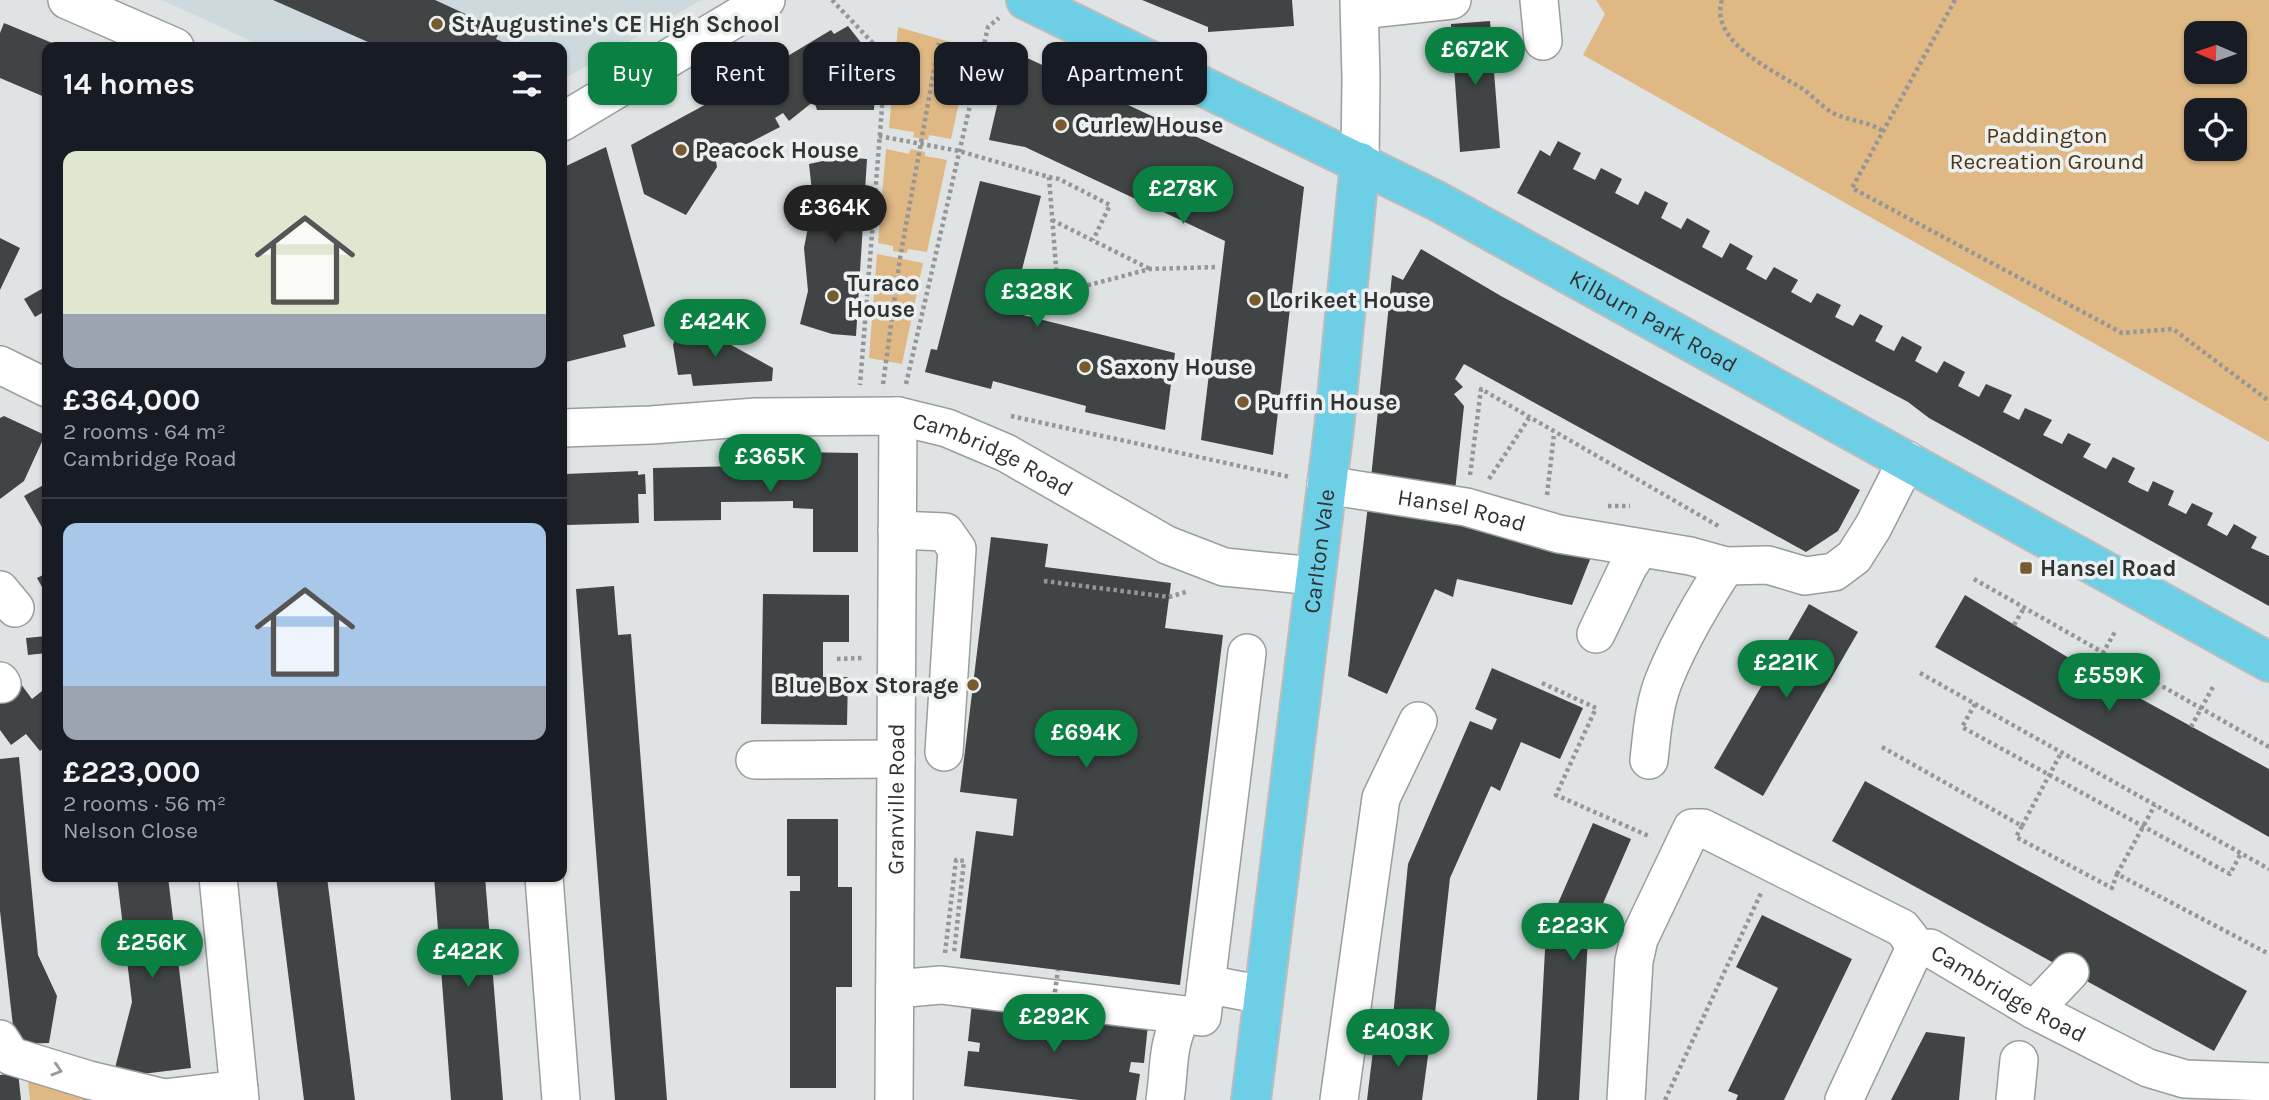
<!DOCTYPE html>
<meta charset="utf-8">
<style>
:root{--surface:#171b24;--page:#20242c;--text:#f1f3f6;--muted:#9ea1a6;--line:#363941;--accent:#0b8043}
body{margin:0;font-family:Karla,sans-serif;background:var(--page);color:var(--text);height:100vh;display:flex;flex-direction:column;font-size:26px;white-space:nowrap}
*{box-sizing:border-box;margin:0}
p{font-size:23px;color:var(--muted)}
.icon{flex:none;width:38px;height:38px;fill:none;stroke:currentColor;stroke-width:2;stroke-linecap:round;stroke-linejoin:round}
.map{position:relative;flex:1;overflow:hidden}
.panel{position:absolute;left:42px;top:42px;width:525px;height:840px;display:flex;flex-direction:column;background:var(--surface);border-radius:14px;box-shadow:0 2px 5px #0004}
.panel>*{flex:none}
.guide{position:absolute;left:588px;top:42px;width:665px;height:63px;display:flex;gap:14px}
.needle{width:46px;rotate:272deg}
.fabs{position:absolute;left:2184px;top:21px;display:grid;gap:14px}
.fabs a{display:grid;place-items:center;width:63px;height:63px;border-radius:14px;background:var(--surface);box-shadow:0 2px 5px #0004;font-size:35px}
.price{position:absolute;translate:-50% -60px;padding:0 16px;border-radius:24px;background:var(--accent);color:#fff;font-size:23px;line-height:46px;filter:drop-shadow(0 2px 4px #0008)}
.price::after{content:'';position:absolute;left:50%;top:42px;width:21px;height:16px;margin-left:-10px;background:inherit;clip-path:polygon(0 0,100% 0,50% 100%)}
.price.selected{background:#222;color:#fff}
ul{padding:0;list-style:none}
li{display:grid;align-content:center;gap:14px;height:371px;padding:0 21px}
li+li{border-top:2px solid var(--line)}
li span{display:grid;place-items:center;height:217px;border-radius:14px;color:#555}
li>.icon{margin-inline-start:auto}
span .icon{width:126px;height:126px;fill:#fffc;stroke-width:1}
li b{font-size:30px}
h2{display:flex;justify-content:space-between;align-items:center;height:84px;padding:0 21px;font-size:30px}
.pill{padding:0 24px;border-radius:14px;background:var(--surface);box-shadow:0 2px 5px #0004;font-size:24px;line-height:63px}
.pill.selected{background:var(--accent);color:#fff}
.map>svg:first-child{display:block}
.built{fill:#cdd9dd}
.green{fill:#dfb884;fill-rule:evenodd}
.building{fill:#414445}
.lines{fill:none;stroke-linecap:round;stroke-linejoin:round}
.minor-casing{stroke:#9a9d9e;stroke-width:40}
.major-casing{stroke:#bdbdbd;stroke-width:42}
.path{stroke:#949697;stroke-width:4.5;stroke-dasharray:3.5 3.5;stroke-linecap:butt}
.minor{stroke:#fff;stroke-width:37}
.major{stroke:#6ccfe6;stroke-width:38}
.path-bridge{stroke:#949697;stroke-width:4.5;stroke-dasharray:3.5 3.5;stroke-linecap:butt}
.oneway{stroke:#989898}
.poi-dot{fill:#785a2f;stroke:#ecf0f1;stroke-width:2.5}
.labels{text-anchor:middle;stroke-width:7;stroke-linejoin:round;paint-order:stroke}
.poi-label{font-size:23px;font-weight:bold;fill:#313232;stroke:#ecf0f1;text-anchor:start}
.park-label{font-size:23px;fill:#4e3613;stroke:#ecf0f1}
.street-label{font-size:23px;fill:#313232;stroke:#ecf0f1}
</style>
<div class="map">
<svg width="2269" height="1100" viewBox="0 0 2269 1100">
<rect width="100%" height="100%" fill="#dfe3e4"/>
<!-- built -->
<path class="built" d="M162 0H701L562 80V47H264Z"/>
<!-- green -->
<g class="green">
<path d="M1596 0H2269V442L1583 55 1605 14ZM2235 33V72H2196V33ZM2196 110H2235V149H2196Z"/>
<path d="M898 27 971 48 951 139 929 135 928 140 913 137 914 132 889 128Z"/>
<path d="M886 149 909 154 911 149 925 152V156L947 160 927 252 908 249 907 253 893 251V246L878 243Z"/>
<path d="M877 254 923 263 902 364 869 358Z"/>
<path d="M27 1072 117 1100H30Z"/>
</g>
<!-- building -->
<g class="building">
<path d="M273 0H435L500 30 496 39 514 47H366L368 42Z"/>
<path d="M1142 0H1292L1294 26 1208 32V27Z"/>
<path d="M1490 21 1500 148 1460 152 1451 24Z"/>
<path d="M4 23 62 47H47V98L0 78V33Z"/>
<path d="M848 26 877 63 874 110H817L814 101 789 121 783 113 775 118 780 127 749 143 715 156 717 167 686 215 644 194 631 145 723 95 831 30 834 34Z"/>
<path d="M1010 50 1304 187 1273 455 1201 440 1225 241 1025 147 989 140Z"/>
<path d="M1558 141 1581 153 1573 169 1595 180 1601 168 1622 179 1615 193 1638 205 1645 191 1668 203 1661 218 1681 229 1687 218 1710 231 1702 247 1722 258 1730 243 1753 256 1746 269 1766 280 1774 267 1798 280 1791 292 1811 303 1817 293 1841 305 1835 317 1853 326 1860 314 1883 326 1875 341 1884 346 1894 351 1902 336 1922 347 1915 361 1937 373 1944 361 1965 372 1958 386 1979 397 1986 384 2012 395 2003 412 2019 420 2025 408 2052 420 2043 435 2062 444 2068 433 2091 444 2083 457 2106 469 2113 457 2135 468 2128 482 2137 487 2148 492 2153 481 2174 491 2168 505 2186 514 2192 503 2213 513 2207 525 2227 536 2234 524 2257 537 2251 548 2269 556V606L1929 418 1908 402 1517 193 1540 150 1550 156Z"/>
<path d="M606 147 655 326 623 335 626 347 562 363V168Z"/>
<path d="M842 157 867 159 856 336 832 334 800 324 808 291 804 248 813 201 809 164Z"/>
<path d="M980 181 1041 196 1011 312 1175 353 1165 430 1085 412 1086 406 993 381 991 389 925 372 931 349 937 350Z"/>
<path d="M0 238 20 248 0 290Z"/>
<path d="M1421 249 1501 296 1860 490 1838 531 1806 552 1464 364 1455 379 1463 387 1454 394 1464 406 1455 491 1371 478 1392 275 1403 280Z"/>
<path d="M47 286V310L35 317 24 299Z"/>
<path d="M682 318 773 368 772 381 693 386 691 374 678 375 673 345Z"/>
<path d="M4 416 45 435 24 481 0 499V418Z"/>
<path d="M793 452 858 453V552H813V509L793 508V501L721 502V520L654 521 653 468 793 465Z"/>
<path d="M638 471V475L645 474 646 494H638L639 523 567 525 566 508H562V486H566L565 474Z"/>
<path d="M47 483V536L24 496Z"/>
<path d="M1402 503 1591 557 1572 605 1457 579 1453 597 1435 589 1387 694 1348 676 1368 505Z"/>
<path d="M991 537 1048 544 1045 567 1171 583 1165 628 1223 635 1180 985 960 958 976 831 1013 836 1017 799 960 792Z"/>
<path d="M47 573V596L37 578Z"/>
<path d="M614 586 618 635 631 634 667 1100H615L576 589Z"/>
<path d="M763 594 849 595V642H823V677H848L847 725 761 724Z"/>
<path d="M1965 595 2092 672 2269 769V837L1935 647Z"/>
<path d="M1809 604 1858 632 1763 796 1714 768Z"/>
<path d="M47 636V653L28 655 26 638Z"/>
<path d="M1492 668 1583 708 1560 759 1521 742 1500 791 1491 786 1450 878 1433 1031 1392 1027 1408 864 1470 721 1492 730 1497 719 1475 709Z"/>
<path d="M18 680 32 699 47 687V746L40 751 26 734 11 745 0 730V693Z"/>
<path d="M19 757 38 955 57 996 49 1043 15 1044 0 911V759Z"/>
<path d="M1865 781 2247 991 2214 1051 1832 841Z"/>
<path d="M787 819H838V887H852V987H836V1088H790V891H800V876H787Z"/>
<path d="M1593 823 1631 839 1588 938 1579 1100H1537L1546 931Z"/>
<path d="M117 877H168L191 1068 142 1074 115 1068 132 1002Z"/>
<path d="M276 877H327L355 1100H304Z"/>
<path d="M434 877H485L503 1100H451Z"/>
<path d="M1762 915 1852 959 1784 1100H1736L1738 1095 1728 1091 1778 988 1736 967Z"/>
<path d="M972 1003 1148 1025 1144 1063 1131 1062 1129 1072 1140 1074 1136 1100H1079L964 1086 968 1051 979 1052 980 1043 968 1041Z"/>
<path d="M1926 1032 1965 1037 1959 1100H1891Z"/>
<path d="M1375 1034 1430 1041 1422 1100H1367Z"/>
<path d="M18 1072 21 1100H0V1075Z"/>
</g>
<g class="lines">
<!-- minor casing -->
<g class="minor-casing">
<g id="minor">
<path d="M67 0 175 47"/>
<path d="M1359 0 1361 78 1360 162"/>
<path d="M1539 0 1543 41"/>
<path d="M1360 10 1452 0"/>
<path d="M562 122 766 0"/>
<path d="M0 365 47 388"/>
<path id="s1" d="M562 428 651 425 756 417 898 416 947 428 1006 453 1167 545 1224 567 1315 576"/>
<path id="s2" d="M1326 485 1466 507 1559 534 1690 556 1726 566 1768 565 1805 576 1834 572 1854 557 1873 527 1907 460"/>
<path d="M897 530 945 532 957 549 944 752"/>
<path d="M0 590 15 608"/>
<path d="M1596 634 1628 567 1640 548"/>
<path d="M0 681 2 684"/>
<path d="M755 760 896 759"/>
<path d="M1649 760C1652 732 1654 702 1666 675 1680 641 1705 597 1726 566"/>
<path d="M218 877 240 1100"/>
<path d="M544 877 561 1100"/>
<path d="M1206 984 1247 653"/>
<path d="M895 989 941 985 1202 1017 1206 984 1263 995"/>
<path d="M2034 1010 2070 972"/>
<path d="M0 1039 11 1056 89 1080 164 1098 239 1089"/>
<path id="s3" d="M894 1100 898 416"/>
<path d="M1165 1100C1170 1067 1166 1047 1182 1015"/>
<path d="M1339 1100 1381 798 1418 721"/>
<path id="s4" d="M1626 1100 1634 961 1639 939 1692 828H1703L1902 928 1910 938 1914 950 1930 948 2034 1010 2148 1068 2185 1079 2269 1082"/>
<path d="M1844 1100 1914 950"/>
<path d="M2015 1100 2019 1060"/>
</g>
</g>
<!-- major casing -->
<g class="major-casing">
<g id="major">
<path id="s5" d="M1026 0 1437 201 2269 662"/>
<path id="s6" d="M1251 1100 1334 428 1360 162"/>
</g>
</g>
<!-- path -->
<g class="path">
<path d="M832 0 886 57 860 385"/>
<path d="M1722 0C1708 42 1776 72 1803 89 1813 96 1822 107 1833 113 1849 121 1867 121 1883 131"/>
<path d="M1955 0 1852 188 2122 333 2173 329 2269 401"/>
<path d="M879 136 959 151 1049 177 1058 293 1150 269 1218 267"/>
<path d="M1049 177 1059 179 1110 205 1093 240"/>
<path d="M1052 220 1150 269"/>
<path d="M883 384 900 258 939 43"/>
<path d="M906 384 988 27 999 18"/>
<path d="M1011 416 1290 477"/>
<path d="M1470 475 1481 389 1720 527"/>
<path d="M1489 479 1529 418"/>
<path d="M1547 495 1554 434"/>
<path d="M1608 506H1630"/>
<path d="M1974 579 2269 747"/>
<path d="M1044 581 1169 597 1189 591"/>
<path d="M2014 625 2024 608"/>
<path d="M837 659 864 658"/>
<path d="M2092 672 2116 630"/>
<path d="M1920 673 2269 869"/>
<path d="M1542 683 1596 708 1556 795 1651 837"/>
<path d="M1975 704 1962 727 2230 874 2241 853"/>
<path d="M2191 727 2214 685"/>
<path d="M1882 747 2022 826 2016 837 2112 888 2117 874 2269 954"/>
<path d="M2022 826 2061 753"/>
<path d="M2117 874 2155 805"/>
<path d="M945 953 956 860 964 861 954 953"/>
<path d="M1665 1100 1761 893"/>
</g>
<!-- minor -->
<use href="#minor" class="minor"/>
<!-- major -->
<use href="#major" class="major"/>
<!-- path-bridge -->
<path class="path-bridge" d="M1052 1013 1058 970"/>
</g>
<!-- one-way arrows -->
<defs><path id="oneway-chevron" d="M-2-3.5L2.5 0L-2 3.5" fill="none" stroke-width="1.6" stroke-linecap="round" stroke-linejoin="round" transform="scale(1.75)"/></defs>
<use class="oneway" href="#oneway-chevron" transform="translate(57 1070) rotate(17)"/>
<!-- markers -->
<g class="poi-dot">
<circle cx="437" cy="24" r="7"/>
<circle cx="1061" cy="125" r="7"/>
<circle cx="681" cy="150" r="7"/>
<circle cx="833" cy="296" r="7"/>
<circle cx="1255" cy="300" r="7"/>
<circle cx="1085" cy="367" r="7"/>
<circle cx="1243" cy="402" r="7"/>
<rect x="2019" y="561" width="14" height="14" rx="3.5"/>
<circle cx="973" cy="685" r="7"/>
</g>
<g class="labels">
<!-- poi labels -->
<g class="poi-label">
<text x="451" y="32">St Augustine's CE High School</text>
<text x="1075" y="133">Curlew House</text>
<text x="695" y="158">Peacock House</text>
<text x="847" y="291">Turaco<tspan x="847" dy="26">House</tspan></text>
<text x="1269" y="308">Lorikeet House</text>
<text x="1099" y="375">Saxony House</text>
<text x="1257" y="410">Puffin House</text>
<text x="2040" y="576">Hansel Road</text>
<text x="959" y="693" text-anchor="end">Blue Box Storage</text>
</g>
<!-- park labels -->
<g class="park-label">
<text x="2047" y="143">Paddington<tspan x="2047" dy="26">Recreation Ground</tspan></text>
</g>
<!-- street labels -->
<g class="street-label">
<text dy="8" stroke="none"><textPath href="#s5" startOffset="705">Kilburn Park Road</textPath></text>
<text dy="8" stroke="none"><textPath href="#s1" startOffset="439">Cambridge Road</textPath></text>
<text dy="8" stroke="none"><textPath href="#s2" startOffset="138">Hansel Road</textPath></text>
<text dy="8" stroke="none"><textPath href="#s6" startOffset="553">Carlton Vale</textPath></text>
<text dy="8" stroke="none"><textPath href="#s3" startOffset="301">Granville Road</textPath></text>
<text dy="8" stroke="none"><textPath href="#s4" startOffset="651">Cambridge Road</textPath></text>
</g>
</g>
</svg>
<div class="fabs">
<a><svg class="needle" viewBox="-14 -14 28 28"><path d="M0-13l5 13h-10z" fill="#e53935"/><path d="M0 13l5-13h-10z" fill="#9ea1a6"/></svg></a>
<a><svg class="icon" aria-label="locate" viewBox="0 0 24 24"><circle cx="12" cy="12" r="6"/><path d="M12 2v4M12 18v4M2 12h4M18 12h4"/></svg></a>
</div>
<b class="price" style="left:1475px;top:87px">£672K</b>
<b class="price" style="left:1183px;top:226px">£278K</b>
<b class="price selected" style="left:835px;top:245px">£364K</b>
<b class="price" style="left:1037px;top:329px">£328K</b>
<b class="price" style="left:715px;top:359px">£424K</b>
<b class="price" style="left:770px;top:494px">£365K</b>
<b class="price" style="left:1786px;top:700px">£221K</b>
<b class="price" style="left:2109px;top:713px">£559K</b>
<b class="price" style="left:1086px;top:770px">£694K</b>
<b class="price" style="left:1573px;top:963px">£223K</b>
<b class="price" style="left:152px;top:980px">£256K</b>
<b class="price" style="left:468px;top:989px">£422K</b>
<b class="price" style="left:1054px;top:1054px">£292K</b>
<b class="price" style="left:1398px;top:1069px">£403K</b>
<div class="guide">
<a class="pill selected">Buy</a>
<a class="pill">Rent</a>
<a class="pill">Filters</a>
<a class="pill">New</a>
<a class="pill">Apartment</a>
</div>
<section class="panel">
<h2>14 homes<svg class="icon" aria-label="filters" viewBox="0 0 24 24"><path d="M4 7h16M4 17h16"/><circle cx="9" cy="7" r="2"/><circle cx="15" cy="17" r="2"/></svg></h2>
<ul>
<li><span style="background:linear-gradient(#dfe7d0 75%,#9aa5b1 0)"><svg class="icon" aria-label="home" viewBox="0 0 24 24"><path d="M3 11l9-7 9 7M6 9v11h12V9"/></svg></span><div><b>£364,000</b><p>2 rooms · 64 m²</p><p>Cambridge Road</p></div></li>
<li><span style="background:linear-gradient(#a9c7e8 75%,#9aa5b1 0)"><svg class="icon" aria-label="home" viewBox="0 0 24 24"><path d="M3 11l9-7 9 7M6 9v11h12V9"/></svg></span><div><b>£223,000</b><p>2 rooms · 56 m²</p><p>Nelson Close</p></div></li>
</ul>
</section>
</div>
